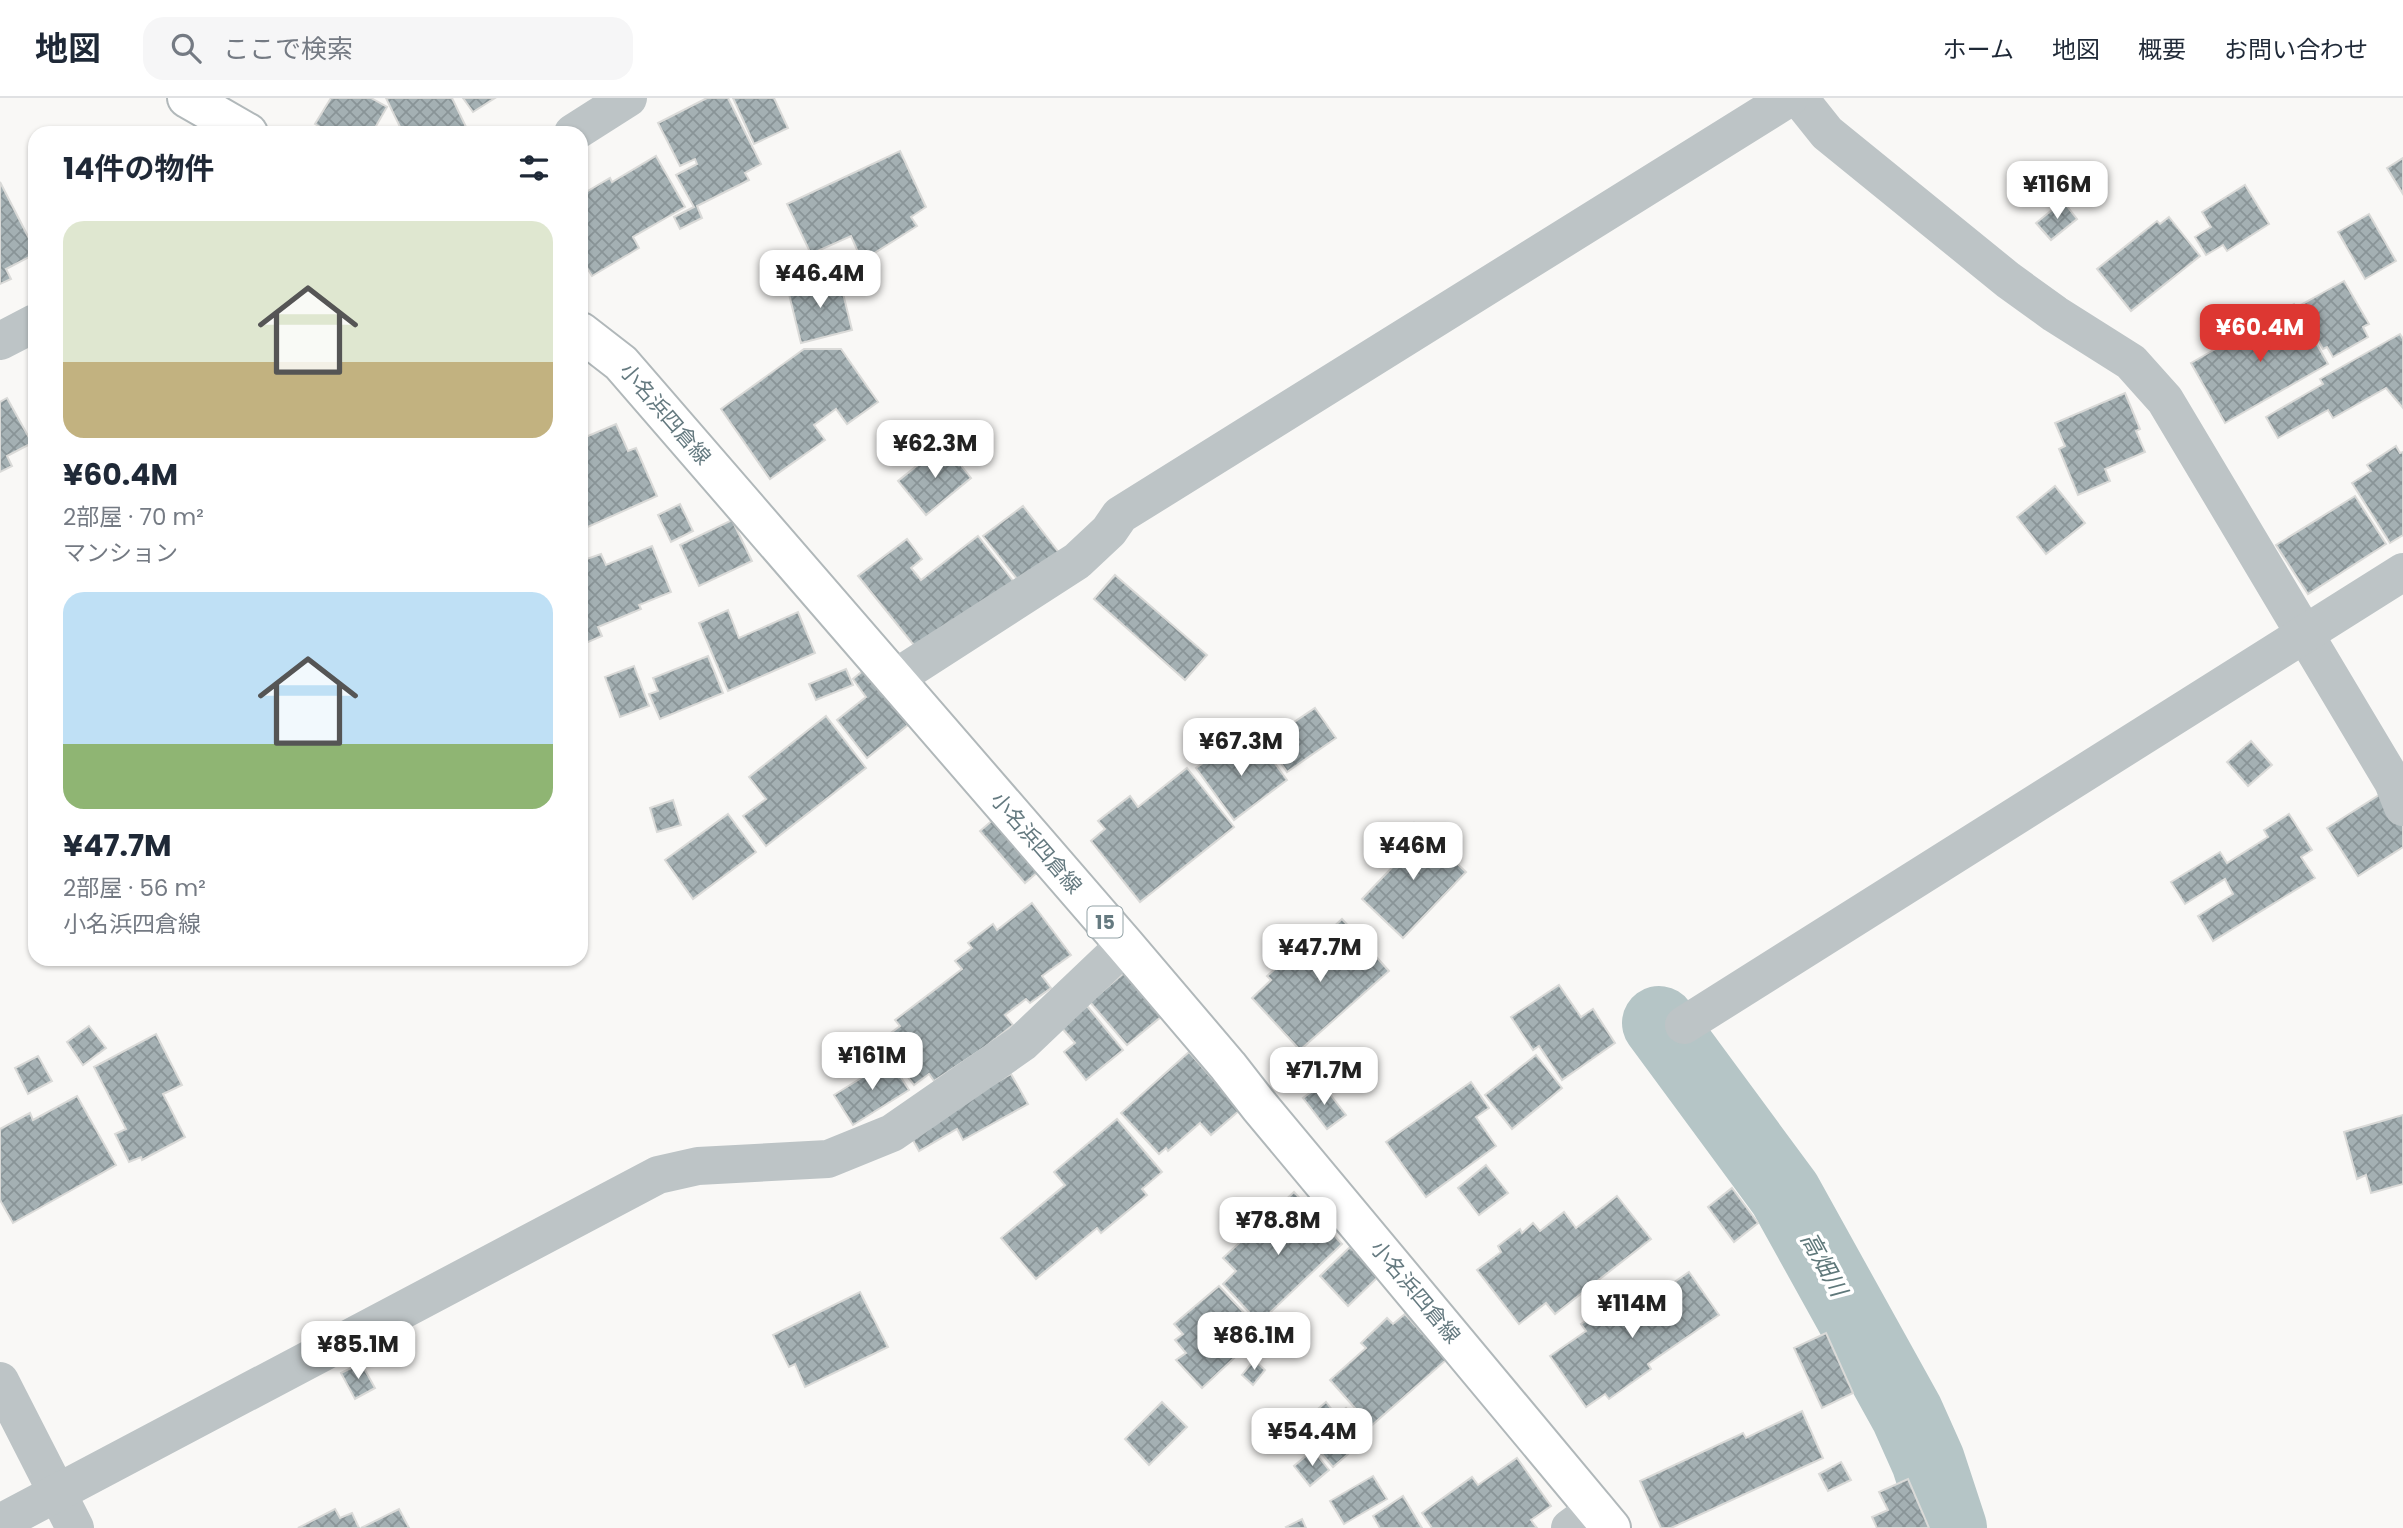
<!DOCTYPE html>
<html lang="ja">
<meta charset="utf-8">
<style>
:root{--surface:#fff;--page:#f6f6f7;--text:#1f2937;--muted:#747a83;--line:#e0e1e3;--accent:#dd3732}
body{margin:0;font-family:Poppins,"Noto Sans JP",sans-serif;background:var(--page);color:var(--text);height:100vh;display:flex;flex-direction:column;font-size:26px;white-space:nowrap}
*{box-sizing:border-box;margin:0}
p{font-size:23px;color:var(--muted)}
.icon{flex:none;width:38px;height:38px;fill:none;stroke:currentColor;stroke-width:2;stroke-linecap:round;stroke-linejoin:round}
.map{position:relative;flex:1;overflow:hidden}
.sheet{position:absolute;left:28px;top:28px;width:560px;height:840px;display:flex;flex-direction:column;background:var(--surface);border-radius:21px;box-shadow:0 2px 5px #0004}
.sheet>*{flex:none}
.price{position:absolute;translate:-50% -60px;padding:0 16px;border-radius:14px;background:#fff;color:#222;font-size:23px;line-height:46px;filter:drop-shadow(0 2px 4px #0008)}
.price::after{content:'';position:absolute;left:50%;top:42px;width:21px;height:16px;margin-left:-10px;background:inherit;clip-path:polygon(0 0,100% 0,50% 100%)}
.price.active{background:var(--accent);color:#fff}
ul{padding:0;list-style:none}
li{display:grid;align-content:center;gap:14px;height:371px;padding:0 35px}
li span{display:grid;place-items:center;height:217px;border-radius:21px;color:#555}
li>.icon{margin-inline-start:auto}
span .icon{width:126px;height:126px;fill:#fffc;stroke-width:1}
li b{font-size:30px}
h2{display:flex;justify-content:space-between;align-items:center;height:84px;padding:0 35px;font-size:30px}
header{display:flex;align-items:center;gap:42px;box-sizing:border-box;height:98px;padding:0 35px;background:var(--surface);border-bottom:2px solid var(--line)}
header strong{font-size:33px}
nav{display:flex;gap:38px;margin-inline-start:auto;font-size:24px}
.search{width:490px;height:63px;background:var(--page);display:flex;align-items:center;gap:18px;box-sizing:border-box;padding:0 24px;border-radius:21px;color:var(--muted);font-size:26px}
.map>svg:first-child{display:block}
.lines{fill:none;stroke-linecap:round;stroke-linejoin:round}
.river{stroke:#b5c5c6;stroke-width:74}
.building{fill:url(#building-cross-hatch);stroke:#dadad8;stroke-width:2}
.major-casing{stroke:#b1b8ba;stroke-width:42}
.minor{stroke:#bdc4c6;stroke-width:38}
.major{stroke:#fff;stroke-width:38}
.labels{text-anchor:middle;stroke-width:7;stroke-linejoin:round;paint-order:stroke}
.shield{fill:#fff;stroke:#93a2a6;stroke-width:2}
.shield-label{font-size:19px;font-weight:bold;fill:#657a80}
.street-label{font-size:21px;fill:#657a80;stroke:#fff}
.water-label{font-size:23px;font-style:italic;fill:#5f787a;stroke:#fff}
</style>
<header>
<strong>地図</strong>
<div class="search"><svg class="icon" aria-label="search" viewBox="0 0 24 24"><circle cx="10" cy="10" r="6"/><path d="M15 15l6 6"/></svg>ここで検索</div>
<nav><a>ホーム</a><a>地図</a><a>概要</a><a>お問い合わせ</a></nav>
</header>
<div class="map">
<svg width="2403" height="1430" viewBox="0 0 2403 1430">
<defs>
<pattern id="building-cross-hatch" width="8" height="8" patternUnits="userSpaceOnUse" patternTransform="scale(1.75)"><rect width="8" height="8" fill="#a4b0b3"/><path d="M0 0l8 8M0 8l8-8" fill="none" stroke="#899497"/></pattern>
</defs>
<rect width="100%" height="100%" fill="#f9f8f6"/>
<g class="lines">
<!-- river -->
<path class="river" d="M1659 925 1785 1096 1907 1316 1928 1363 1950 1430"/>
</g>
<!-- building -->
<g class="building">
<path d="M331 0H371L387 9 372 35H330L315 26Z"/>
<path d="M386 0H452L468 33 464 35H403Z"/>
<path d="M463 0H495L473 14Z"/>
<path d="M707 0H728L761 66 745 75 749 82 697 108 702 120 680 131 674 119 694 109 676 77 697 66 695 61 680 68 658 25Z"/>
<path d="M733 0H774L788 30 754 46Z"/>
<path d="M900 53 926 109 911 119 917 128 862 163 851 138 811 156 787 106Z"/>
<path d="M656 58 685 109 633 139 639 150 592 178 584 165 581 166V97L610 80 612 84Z"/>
<path d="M2403 60V96L2387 70Z"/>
<path d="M0 84 35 152V156L6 171 11 181 0 186Z"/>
<path d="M2245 87 2269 126 2227 153 2223 147 2206 157 2195 139 2211 129 2202 114Z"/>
<path d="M2063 103 2077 121 2051 142 2036 125Z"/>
<path d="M2369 116 2396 163 2365 181 2338 134Z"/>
<path d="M2169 119 2200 158 2131 213 2097 171 2157 123 2160 126Z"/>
<path d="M839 179 852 232 801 245 788 192Z"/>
<path d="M2344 183 2369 226 2363 229 2368 239 2333 259 2327 249 2323 251 2299 208Z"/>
<path d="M2294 206 2328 266 2225 325 2191 265Z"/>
<path d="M2400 236 2403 241V310L2386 290 2333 320 2328 312 2278 340 2266 319 2323 286 2320 281Z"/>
<path d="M804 251H841L878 304 847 326 836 311 814 327 825 342 770 381 721 311Z"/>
<path d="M2125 295 2140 331 2136 333 2145 354 2105 371 2110 383 2078 397 2059 351 2065 348 2055 325Z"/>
<path d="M7 300 32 345 7 358 12 368 0 374V304Z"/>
<path d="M616 326 628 353 636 350 657 398 581 432V341Z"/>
<path d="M944 346 971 380 926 417 898 383Z"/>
<path d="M2396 348 2400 355 2403 354V437L2390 445 2352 385 2371 373 2367 367Z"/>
<path d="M2055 388 2085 425 2046 456 2017 419Z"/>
<path d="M2355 398 2386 446 2308 496 2276 447Z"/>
<path d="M680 406 693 433 671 444 658 417Z"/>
<path d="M1023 408 1060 456 1021 486 983 438Z"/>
<path d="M732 422 752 463 699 488 680 447Z"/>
<path d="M978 438 1017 488 917 551 858 478 907 441 922 461 911 470 921 482Z"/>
<path d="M652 448 671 494 639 507 641 511 598 529 602 538 581 547V463L601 456 606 467Z"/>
<path d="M1115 477 1207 557 1185 582 1094 501Z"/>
<path d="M728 512 739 540 798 514 815 555 728 593 699 525Z"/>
<path d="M708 558 723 595 660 621 649 596 658 593 653 580Z"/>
<path d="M634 568 649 608 620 619 605 579Z"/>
<path d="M846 571 853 587 816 602 809 586Z"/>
<path d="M864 572 908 627 867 660 837 622 866 599 853 581Z"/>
<path d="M1315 610 1336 640 1287 674 1266 643Z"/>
<path d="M826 618 866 670 766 748 743 718 766 701 749 679Z"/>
<path d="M2251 643 2272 667 2248 688 2227 664Z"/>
<path d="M1232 644 1245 662 1263 649 1287 682 1234 722 1196 670Z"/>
<path d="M1187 670 1234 729 1140 804 1091 743 1105 731 1098 723 1130 698 1138 709Z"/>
<path d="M2387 692 2403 728V749L2358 778 2327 730Z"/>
<path d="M673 702 681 727 657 734 650 710Z"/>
<path d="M728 716 756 754 693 801 665 762Z"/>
<path d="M2289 716 2312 752 2301 759 2315 780 2213 843 2198 818 2233 796 2225 781 2185 806 2171 784 2220 754 2227 765 2268 739 2264 732Z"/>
<path d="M994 721 1039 773 1025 785 980 733Z"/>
<path d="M1414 725 1466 774 1403 840 1362 801 1402 759 1391 749Z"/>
<path d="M1032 805 1071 857 1042 878 1051 890 1030 905 1026 901 1005 917 1013 927 985 949 934 983 929 976 914 987 880 943 900 928 895 922 962 871 955 863 972 850 968 845 993 826 997 832Z"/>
<path d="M1342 821 1389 873 1300 952 1252 900 1271 882 1267 878 1293 855 1299 861Z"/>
<path d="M1125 874 1162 918 1127 947 1090 904Z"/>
<path d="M1559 887 1581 919 1593 911 1615 945 1562 982 1539 948 1533 952 1511 919Z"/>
<path d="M1087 908 1123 952 1086 982 1064 954 1075 945 1061 929Z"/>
<path d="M89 928 106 950 83 967 67 944Z"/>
<path d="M156 936 182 987 163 996 185 1039 142 1062 141 1059 129 1064 115 1036 126 1031 94 969Z"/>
<path d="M1189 954 1240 1012 1211 1037 1200 1025 1168 1053 1166 1050 1159 1056 1121 1015Z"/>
<path d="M1536 957 1562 990 1512 1031 1485 997Z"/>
<path d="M38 958 52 983 28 996 15 970Z"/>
<path d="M890 962 909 992 853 1027 834 997Z"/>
<path d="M1011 976 1028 1006 963 1042 957 1031 919 1053 909 1035Z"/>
<path d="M1471 984 1489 1010 1476 1019 1496 1048 1426 1099 1386 1044Z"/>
<path d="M1322 986 1346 1017 1327 1031 1303 1000Z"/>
<path d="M77 998 116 1067 13 1125 0 1102V1031L30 1015 33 1022Z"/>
<path d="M2403 1017V1086L2371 1095 2366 1077 2357 1081 2344 1034Z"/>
<path d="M1117 1021 1162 1074 1142 1091 1147 1097 1101 1135 1097 1130 1036 1181 1001 1140 1065 1087 1054 1074Z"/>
<path d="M1486 1067 1508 1095 1479 1117 1458 1090Z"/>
<path d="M1732 1090 1758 1125 1734 1144 1708 1109Z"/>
<path d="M1294 1094 1342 1146 1259 1225 1223 1186 1236 1173 1223 1160Z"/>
<path d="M1617 1098 1651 1141 1555 1216 1546 1205 1519 1226 1477 1172 1501 1154 1498 1148 1520 1131 1522 1135 1533 1125 1540 1133 1564 1114 1576 1130Z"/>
<path d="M1350 1149 1378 1179 1348 1208 1320 1178Z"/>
<path d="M1689 1174 1719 1217 1648 1266 1651 1271 1609 1301 1605 1296 1586 1309 1550 1258 1586 1233 1581 1226 1607 1209 1612 1216 1628 1204 1634 1212Z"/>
<path d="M1219 1188 1262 1234 1202 1290 1176 1262 1186 1255 1175 1242 1183 1236 1174 1226Z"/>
<path d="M860 1194 888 1249 805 1289 795 1266 789 1269 773 1237Z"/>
<path d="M1405 1216 1446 1262 1371 1328 1330 1282 1366 1250 1361 1245 1387 1220 1393 1226Z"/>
<path d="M1826 1235 1853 1295 1822 1310 1794 1250Z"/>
<path d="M1254 1262 1265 1272 1253 1287 1242 1277Z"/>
<path d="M361 1265 375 1290 355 1301 341 1275Z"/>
<path d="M1162 1304 1187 1329 1149 1367 1125 1341Z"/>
<path d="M1326 1304 1337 1318 1346 1310 1370 1337 1333 1369 1298 1328Z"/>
<path d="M1802 1313 1823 1360 1671 1430H1661L1640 1383 1743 1335 1746 1340Z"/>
<path d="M1313 1352 1329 1372 1310 1388 1294 1368Z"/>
<path d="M1517 1360 1551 1408 1531 1422 1537 1430H1432L1422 1415 1472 1379 1478 1387Z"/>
<path d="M1841 1364 1851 1382 1828 1393 1819 1376Z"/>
<path d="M1373 1378 1387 1401 1344 1426 1330 1403Z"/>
<path d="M1908 1381 1929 1430H1877L1872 1419 1888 1412 1879 1394Z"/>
<path d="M1403 1398 1422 1430H1380L1373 1418Z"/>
<path d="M335 1411 340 1420 352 1415 359 1430H298Z"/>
<path d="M399 1411 409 1430H361Z"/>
<path d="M1302 1421 1306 1430H1287L1286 1429Z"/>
</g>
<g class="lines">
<!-- major casing -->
<g class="major-casing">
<g id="major">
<path d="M187 0 248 35"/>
<path d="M581 234 621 265 1125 847 1228 968 1260 1009 1611 1430"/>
</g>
</g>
<!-- minor -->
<g class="minor">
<path d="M1799 0 1827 35 2008 182 2055 216 2131 264 2165 302 2393 684 2403 709"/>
<path d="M573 35 628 0"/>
<path d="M0 243 35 225"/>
<path d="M894 581 1077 463 1109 433 1120 417 1789 0"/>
<path d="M1684 927 2403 474"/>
<path d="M0 1283 75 1430"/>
<path d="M0 1425 658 1077 698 1068 828 1061 892 1035 1022 945 1125 847"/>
<path d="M1570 1430 1596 1411"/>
</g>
<!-- major -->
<use href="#major" class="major"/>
</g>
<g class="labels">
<!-- shield labels -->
<rect class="shield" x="1087.5" y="808.5" width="35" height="31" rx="5"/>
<g class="shield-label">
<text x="1105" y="831">15</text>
</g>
<!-- street labels -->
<g class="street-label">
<text transform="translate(665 316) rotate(49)" y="7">小名浜四倉線</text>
<text transform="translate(1036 745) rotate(49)" y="7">小名浜四倉線</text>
<text transform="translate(1415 1194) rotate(50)" y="7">小名浜四倉線</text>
</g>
<!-- water labels -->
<g class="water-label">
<text transform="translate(1824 1166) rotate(61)" y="8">高畑川</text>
</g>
</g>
</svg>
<b class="price" style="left:2057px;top:123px">¥116M</b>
<b class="price" style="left:820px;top:212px">¥46.4M</b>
<b class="price active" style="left:2260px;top:266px">¥60.4M</b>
<b class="price" style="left:935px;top:382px">¥62.3M</b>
<b class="price" style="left:1241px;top:680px">¥67.3M</b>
<b class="price" style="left:1413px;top:784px">¥46M</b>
<b class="price" style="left:1320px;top:886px">¥47.7M</b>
<b class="price" style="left:872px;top:994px">¥161M</b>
<b class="price" style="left:1324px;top:1009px">¥71.7M</b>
<b class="price" style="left:1278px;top:1159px">¥78.8M</b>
<b class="price" style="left:1632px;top:1242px">¥114M</b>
<b class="price" style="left:1254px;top:1274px">¥86.1M</b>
<b class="price" style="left:358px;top:1283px">¥85.1M</b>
<b class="price" style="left:1312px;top:1370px">¥54.4M</b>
<section class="sheet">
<h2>14件の物件<svg class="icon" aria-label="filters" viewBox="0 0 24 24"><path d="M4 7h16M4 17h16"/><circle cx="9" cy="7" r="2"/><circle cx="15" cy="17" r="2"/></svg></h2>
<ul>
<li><span style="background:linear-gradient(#dfe7d0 65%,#c2b280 0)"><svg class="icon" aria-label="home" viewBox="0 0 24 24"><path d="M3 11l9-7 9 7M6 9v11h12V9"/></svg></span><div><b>¥60.4M</b><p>2部屋 · 70 m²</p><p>マンション</p></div></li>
<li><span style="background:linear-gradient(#bfe0f5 70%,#8fb573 0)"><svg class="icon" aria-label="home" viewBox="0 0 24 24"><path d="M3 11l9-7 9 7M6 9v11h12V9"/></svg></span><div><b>¥47.7M</b><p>2部屋 · 56 m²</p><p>小名浜四倉線</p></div></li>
</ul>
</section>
</div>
